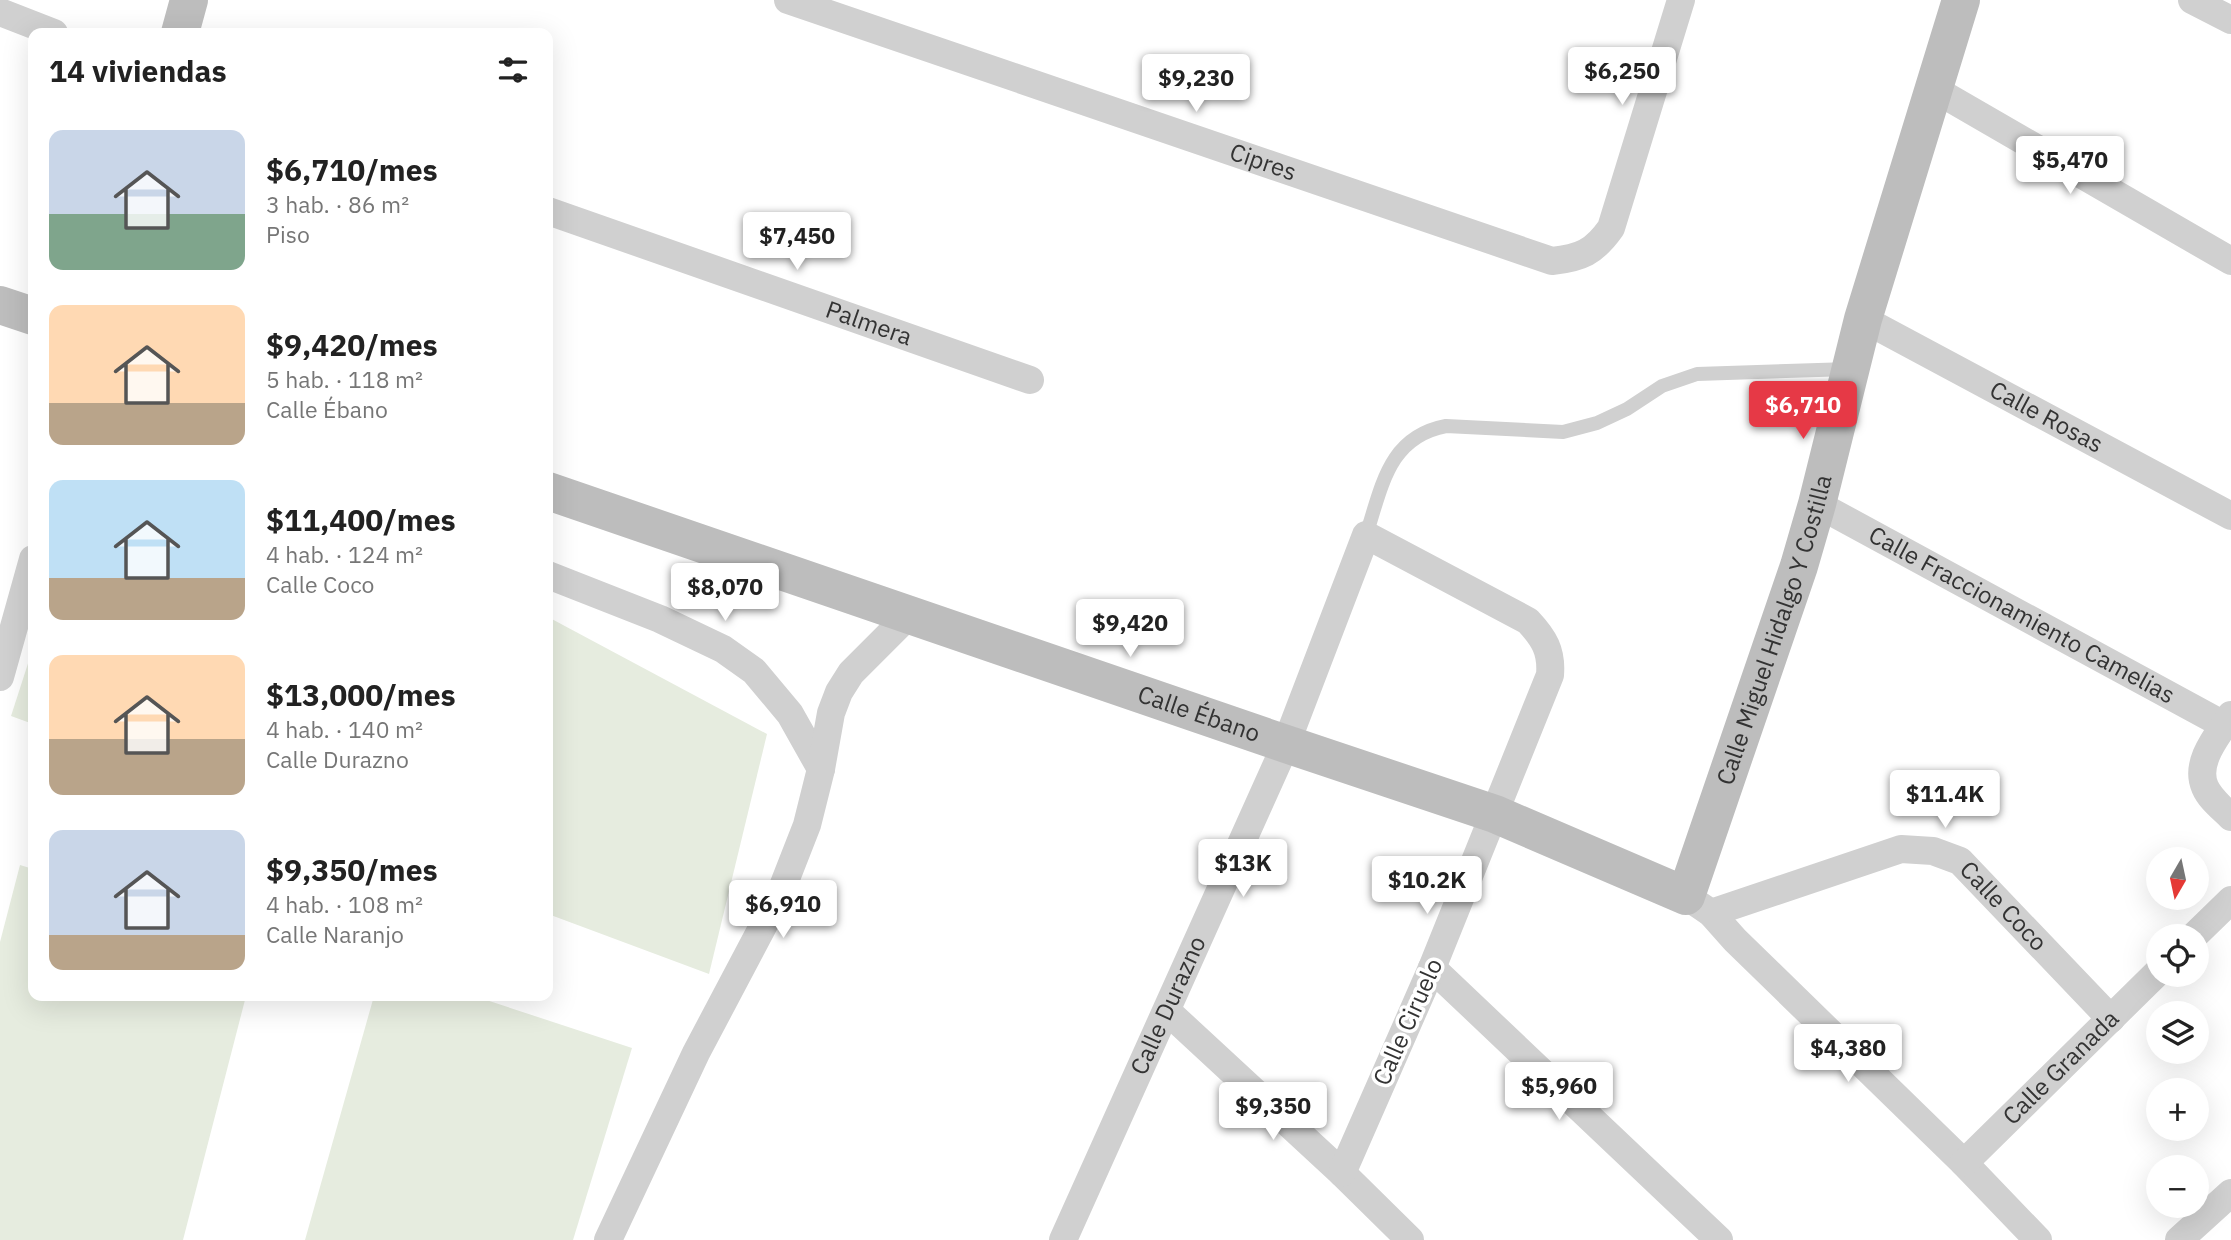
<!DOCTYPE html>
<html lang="es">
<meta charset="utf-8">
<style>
:root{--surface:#fff;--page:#f6f6f6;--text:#222;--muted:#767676;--accent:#e63946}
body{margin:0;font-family:"IBM Plex Sans",sans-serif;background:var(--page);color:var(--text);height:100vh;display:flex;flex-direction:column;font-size:26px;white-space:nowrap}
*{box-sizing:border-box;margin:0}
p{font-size:23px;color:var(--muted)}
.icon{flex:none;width:38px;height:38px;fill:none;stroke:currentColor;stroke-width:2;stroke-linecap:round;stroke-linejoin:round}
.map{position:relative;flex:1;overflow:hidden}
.details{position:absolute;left:28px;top:28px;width:525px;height:973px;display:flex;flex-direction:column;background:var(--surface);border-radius:14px;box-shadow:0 7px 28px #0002}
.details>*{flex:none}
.needle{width:46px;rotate:189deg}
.fabs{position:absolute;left:2146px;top:847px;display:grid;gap:14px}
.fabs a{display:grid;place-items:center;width:63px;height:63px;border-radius:50%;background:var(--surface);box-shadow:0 7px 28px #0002;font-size:35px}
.price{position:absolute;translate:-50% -60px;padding:0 16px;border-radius:7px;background:#fff;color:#222;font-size:23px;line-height:46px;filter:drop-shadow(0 2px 4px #0008)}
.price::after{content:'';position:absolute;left:50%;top:42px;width:21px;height:16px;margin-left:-10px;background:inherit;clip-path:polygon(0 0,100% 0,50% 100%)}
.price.selected{background:var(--accent);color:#fff}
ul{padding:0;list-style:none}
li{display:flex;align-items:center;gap:21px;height:175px;padding:0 21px}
li span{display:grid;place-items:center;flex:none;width:196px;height:140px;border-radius:14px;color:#555}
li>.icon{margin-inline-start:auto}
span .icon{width:84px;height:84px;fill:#fffc;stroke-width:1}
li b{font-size:30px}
h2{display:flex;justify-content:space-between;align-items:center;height:84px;padding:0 21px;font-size:30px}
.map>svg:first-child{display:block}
.green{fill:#e6ecdf}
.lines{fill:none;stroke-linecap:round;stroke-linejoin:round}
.lane{stroke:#d0d0d0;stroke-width:14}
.street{stroke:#d0d0d0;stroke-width:28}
.secondary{stroke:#bdbdbd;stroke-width:38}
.labels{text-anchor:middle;stroke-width:7;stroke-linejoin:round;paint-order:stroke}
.street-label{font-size:24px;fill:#333;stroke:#fff}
</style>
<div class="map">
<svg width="2231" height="1240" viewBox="0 0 2231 1240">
<rect width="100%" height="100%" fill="#fff"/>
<!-- green -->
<g class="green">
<path d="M548 617 767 734 709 974 548 914Z"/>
<path d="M33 648V724L11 716Z"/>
<path d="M20 865 33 869V996H246L183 1240H0V942Z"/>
<path d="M374 996H474L632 1048 573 1240H305Z"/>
</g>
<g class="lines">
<!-- lane -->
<path class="lane" d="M1366 535C1382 487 1388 437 1446 426L1563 432 1597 423 1627 409 1662 386 1697 374 1850 369"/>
<!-- street -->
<g class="street">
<path id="s1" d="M788 0 1552 261C1581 258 1594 252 1611 228L1681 0"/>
<path d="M2192 0 2231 20"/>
<path d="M0 12 54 33"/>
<path d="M1934 89 2231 261"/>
<path id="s2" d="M548 211 1030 380"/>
<path id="s3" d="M1863 319 2231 516"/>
<path id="s4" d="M1817 504 2224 725"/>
<path d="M548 575 660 619 723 649 754 671 790 714 821 769"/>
<path d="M0 677 33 559"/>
<path d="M2231 715C2218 735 2194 762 2205 787 2210 799 2222 808 2231 817"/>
<path d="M1686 896 1711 913 1735 940 1964 1163 2038 1240"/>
<path id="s5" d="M1711 913 1901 849 1933 851 1960 861 2111 1019"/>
<path d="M2194 936 2231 900"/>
<path d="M1432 968 1719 1240"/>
<path d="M1167 1011 1342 1173 1410 1240"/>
<path id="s6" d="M1964 1163 2158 972"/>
<path d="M608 1240 696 1053 780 894 807 825 821 769 831 713 839 692 851 673 909 615"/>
<path id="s7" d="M1063 1240 1286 744 1366 535 1528 621C1544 638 1552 651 1550 675L1432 968 1342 1173"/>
<path d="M2179 1240 2231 1193"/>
</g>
<!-- secondary -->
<g class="secondary">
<path d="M180 33 189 0"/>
<path d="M0 305 33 316"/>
<path id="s8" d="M548 491 1286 744 1495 814 1686 896 1799 566 1817 504 1863 319 1961 0"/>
</g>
</g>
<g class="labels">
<!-- street labels -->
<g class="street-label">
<text dy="8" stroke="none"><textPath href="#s1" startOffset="502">Cipres</textPath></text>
<text dy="8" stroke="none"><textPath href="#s2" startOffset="340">Palmera</textPath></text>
<text dy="8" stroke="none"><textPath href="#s3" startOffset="208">Calle Rosas</textPath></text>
<text dy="8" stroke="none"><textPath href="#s4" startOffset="233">Calle Fraccionamiento Camelias</textPath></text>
<text dy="8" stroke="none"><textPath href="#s8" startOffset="1489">Calle Miguel Hidalgo Y Costilla</textPath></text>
<text dy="8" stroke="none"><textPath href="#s8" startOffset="688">Calle Ébano</textPath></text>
<text dy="8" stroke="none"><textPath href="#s5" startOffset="324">Calle Coco</textPath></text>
<text dy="8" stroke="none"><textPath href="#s7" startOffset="257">Calle Durazno</textPath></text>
<text transform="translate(1408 1022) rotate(-66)" y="8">Calle Ciruelo</text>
<text dy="8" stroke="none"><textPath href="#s6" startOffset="136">Calle Granada</textPath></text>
</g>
</g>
</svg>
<div class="fabs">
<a><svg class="needle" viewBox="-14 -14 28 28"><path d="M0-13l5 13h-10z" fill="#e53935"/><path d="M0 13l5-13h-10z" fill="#767676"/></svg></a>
<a><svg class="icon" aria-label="locate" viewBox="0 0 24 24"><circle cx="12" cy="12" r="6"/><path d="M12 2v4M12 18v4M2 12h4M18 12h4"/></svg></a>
<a><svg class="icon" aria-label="layers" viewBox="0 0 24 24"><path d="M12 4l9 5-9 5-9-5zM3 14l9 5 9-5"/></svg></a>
<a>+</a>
<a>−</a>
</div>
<b class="price" style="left:1622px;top:107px">$6,250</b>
<b class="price" style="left:1196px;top:114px">$9,230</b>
<b class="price" style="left:2070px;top:196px">$5,470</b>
<b class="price" style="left:797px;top:272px">$7,450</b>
<b class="price selected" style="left:1803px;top:441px">$6,710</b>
<b class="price" style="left:725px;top:623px">$8,070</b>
<b class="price" style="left:1130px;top:659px">$9,420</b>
<b class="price" style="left:1945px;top:830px">$11.4K</b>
<b class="price" style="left:1243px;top:899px">$13K</b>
<b class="price" style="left:1427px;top:916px">$10.2K</b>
<b class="price" style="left:783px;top:940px">$6,910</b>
<b class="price" style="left:1848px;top:1084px">$4,380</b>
<b class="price" style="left:1559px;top:1122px">$5,960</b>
<b class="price" style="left:1273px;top:1142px">$9,350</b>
<section class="details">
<h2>14 viviendas<svg class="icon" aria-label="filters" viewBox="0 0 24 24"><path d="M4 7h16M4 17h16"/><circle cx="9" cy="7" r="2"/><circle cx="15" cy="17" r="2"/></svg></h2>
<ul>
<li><span style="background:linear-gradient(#c9d6e8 60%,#7fa58c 0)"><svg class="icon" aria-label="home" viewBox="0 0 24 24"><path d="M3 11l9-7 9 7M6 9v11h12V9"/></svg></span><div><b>$6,710/mes</b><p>3 hab. · 86 m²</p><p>Piso</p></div></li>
<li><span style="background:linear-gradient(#ffd9b3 70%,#b9a48a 0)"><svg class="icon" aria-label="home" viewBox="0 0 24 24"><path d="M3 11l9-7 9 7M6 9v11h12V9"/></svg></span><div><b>$9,420/mes</b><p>5 hab. · 118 m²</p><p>Calle Ébano</p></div></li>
<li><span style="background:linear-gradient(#bfe0f5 70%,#b9a48a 0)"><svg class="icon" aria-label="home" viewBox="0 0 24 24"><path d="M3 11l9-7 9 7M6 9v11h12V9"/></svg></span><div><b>$11,400/mes</b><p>4 hab. · 124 m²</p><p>Calle Coco</p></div></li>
<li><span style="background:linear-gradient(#ffd9b3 60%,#b9a48a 0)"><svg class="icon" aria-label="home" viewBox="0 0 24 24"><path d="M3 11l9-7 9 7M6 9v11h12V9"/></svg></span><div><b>$13,000/mes</b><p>4 hab. · 140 m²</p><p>Calle Durazno</p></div></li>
<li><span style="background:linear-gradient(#c9d6e8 75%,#b9a48a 0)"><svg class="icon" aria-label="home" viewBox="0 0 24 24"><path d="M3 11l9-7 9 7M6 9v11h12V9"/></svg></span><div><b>$9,350/mes</b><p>4 hab. · 108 m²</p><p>Calle Naranjo</p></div></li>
</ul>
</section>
</div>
